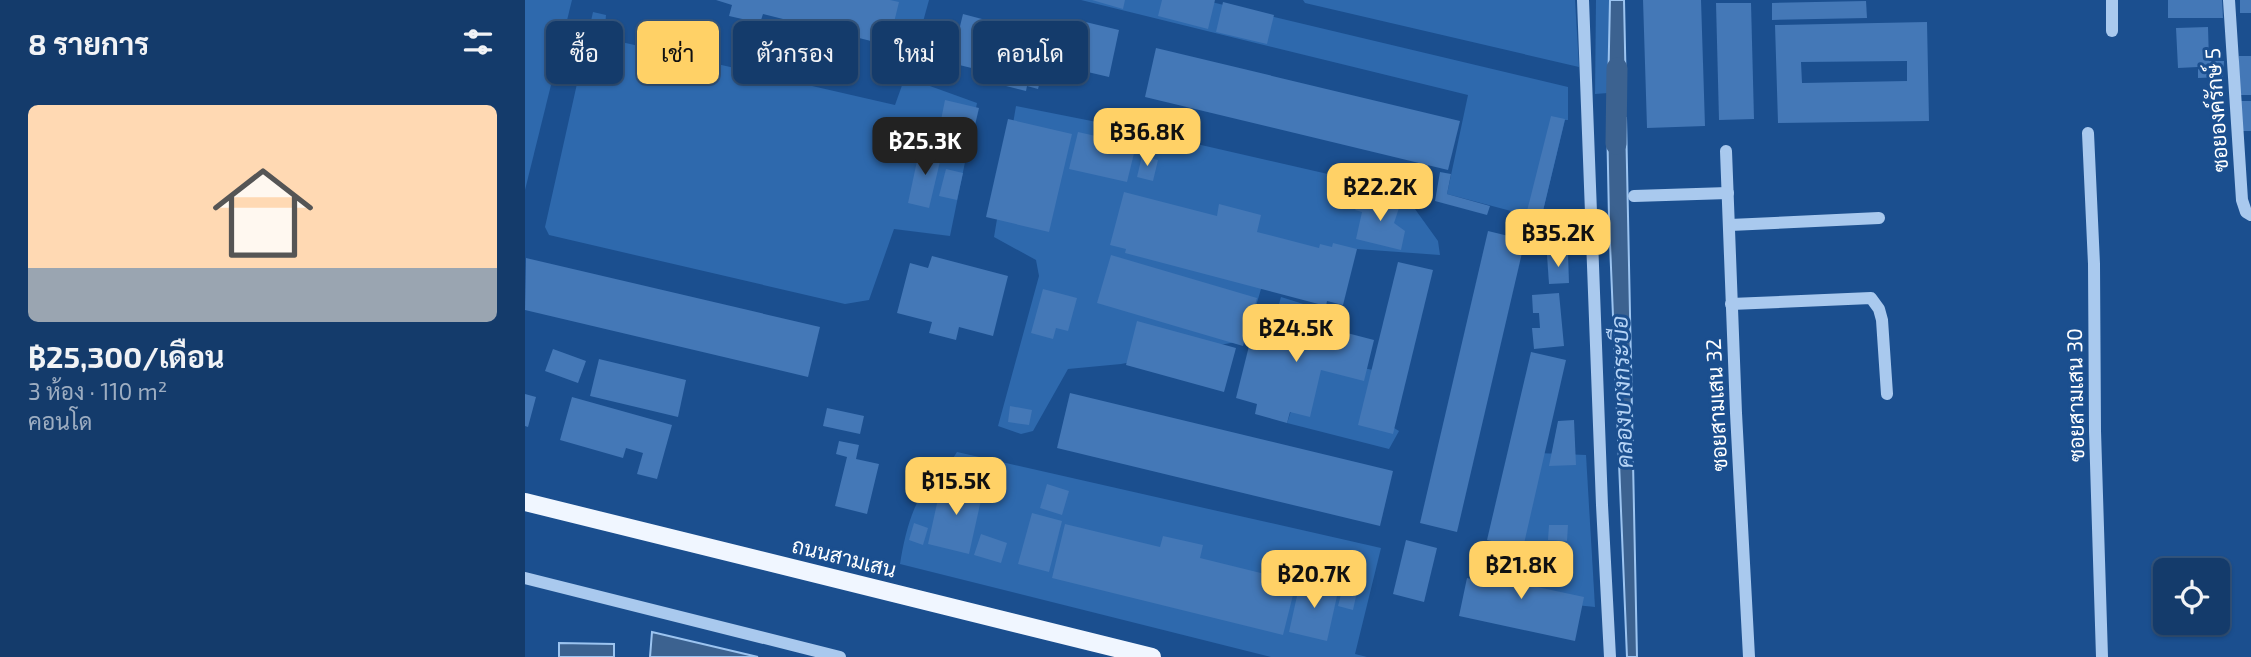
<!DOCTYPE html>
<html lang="th">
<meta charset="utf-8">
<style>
:root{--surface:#143b6b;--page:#214673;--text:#f1f3f6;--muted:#9dadc1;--line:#33557e;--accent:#ffd166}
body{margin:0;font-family:"Exo 2",Sarabun,sans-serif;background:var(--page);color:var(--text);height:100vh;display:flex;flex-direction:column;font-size:26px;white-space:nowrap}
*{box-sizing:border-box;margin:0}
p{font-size:23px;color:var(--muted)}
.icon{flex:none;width:38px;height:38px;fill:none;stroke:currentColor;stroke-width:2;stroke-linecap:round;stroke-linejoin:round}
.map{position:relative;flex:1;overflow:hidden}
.sheet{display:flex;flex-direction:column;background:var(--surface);width:525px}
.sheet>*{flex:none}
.guide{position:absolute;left:21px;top:21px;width:665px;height:63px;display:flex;gap:14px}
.buttons{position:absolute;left:1628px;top:558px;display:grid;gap:14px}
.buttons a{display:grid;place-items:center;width:77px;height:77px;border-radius:10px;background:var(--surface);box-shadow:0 2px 5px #0004,0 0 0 2px var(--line);font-size:35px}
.price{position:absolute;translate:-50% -60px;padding:0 16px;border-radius:14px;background:var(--accent);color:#111;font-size:23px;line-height:46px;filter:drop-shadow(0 2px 4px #0008)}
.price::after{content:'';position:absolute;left:50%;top:42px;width:21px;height:16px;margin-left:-10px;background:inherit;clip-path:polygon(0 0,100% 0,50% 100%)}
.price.selected{background:#222;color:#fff}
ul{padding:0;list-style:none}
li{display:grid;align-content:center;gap:14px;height:371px;padding:0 28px}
li span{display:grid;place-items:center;height:217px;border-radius:10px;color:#555}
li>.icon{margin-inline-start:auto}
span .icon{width:126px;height:126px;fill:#fffc;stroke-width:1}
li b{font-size:30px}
h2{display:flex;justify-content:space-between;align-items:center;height:84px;padding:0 28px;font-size:30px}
.pill{padding:0 24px;border-radius:10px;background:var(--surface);box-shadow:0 2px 5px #0004,0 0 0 2px var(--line);font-size:24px;line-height:63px}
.pill.selected{background:var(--accent);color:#111}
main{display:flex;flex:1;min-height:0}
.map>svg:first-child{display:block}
.green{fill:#2e69ad}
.water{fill:#3c6290;stroke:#9cc4f0;stroke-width:2}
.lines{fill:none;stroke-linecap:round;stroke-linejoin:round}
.canal{stroke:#3c6290;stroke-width:21}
.building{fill:#4478b7;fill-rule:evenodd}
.minor{stroke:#a9c9ee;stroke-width:12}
.major{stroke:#f0f6ff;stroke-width:18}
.labels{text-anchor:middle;stroke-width:6;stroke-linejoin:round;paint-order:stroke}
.street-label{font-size:21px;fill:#fff;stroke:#1b4f8f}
.water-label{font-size:23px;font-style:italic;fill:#b5d3f5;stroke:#1b4f8f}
</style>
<main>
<section class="sheet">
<h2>8 รายการ<svg class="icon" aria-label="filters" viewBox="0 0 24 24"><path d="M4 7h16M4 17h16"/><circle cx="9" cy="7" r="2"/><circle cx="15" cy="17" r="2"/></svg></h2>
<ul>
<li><span style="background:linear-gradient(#ffd9b3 75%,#9aa5b1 0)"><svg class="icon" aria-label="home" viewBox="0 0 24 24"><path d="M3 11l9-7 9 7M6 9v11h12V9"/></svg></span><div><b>฿25,300/เดือน</b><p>3 ห้อง · 110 m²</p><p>คอนโด</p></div></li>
</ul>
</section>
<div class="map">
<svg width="1726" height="657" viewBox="0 0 1726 657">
<rect width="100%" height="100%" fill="#1b4f8f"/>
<!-- green -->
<g class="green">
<path d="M0 0H47L0 190Z"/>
<path d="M245 0H404L388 58Z"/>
<path d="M556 0H678L1043 87V120H1040L1016 219 922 194 943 95Z"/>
<path d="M778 0H1050L1054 67 780 3Z"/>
<path d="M1071 0H1085L1083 93 1070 94Z"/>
<path d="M68 12 81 15 79 38 370 105 380 77 452 103 425 236 369 229 344 300 320 304 24 235 20 227Z"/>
<path d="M491 106 602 128 877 191 913 241 915 255 832 249 736 289 721 340 596 364 543 369 508 431 496 434 473 426 514 276 511 260 469 237Z"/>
<path d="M756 297 791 308 788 321 752 311Z"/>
<path d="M784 357 853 371 841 411 874 431 864 449 762 423Z"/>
<path d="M432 452 856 548 830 654 842 657H746L375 564C378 545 383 522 391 505 401 485 421 471 432 452Z"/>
<path d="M1013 453 1061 455 1070 607 1031 603 991 569Z"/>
</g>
<!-- water -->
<g class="water">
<path d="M1085 0H1099L1101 95 1083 93Z"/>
<path d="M1082 117 1101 118 1112 657H1102L1084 219Z"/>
<path d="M127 632 233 657H125Z"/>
<path d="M34 643 89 644V657H34Z"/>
</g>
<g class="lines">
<!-- canal -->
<path class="canal" d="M1091 144 1092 68"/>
</g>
<!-- building -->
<g class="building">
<path d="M191 0H365L374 2 362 51 347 47 346 41 238 14 235 23 204 16 207 5Z"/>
<path d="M567 0H600L598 9Z"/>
<path d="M637 0H690L683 29 633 16Z"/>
<path d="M1118 0H1176L1180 126 1122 128Z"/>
<path d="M1643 0H1697L1698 18H1643Z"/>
<rect x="1715" y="0" width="11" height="13"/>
<path d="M1341 1 1342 18 1247 20V3Z"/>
<path d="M698 2 749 15 742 44 691 32Z"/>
<path d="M1191 3H1226L1229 119 1194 120Z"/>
<path d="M438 14 526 37 513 89 502 86 501 91 461 81 463 72 426 63Z"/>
<path d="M548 19 594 30 584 77 537 66Z"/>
<path d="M1402 22 1404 121 1253 123 1250 25ZM1382 61V81L1277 83 1276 62Z"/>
<path d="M1683 27 1684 61H1699L1698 77 1673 78V67L1653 68 1651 28Z"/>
<path d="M631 48 935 121 923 170 620 97Z"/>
<rect x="1714" y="56" width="12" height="39"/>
<path d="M420 100 454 108 447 138 414 130Z"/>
<path d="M1716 101H1726V131H1717Z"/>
<path d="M1026 116 1040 119 1016 219 1001 215Z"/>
<path d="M483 119 547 134 524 232 461 217Z"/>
<path d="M553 132 611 145 602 182 544 169Z"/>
<path d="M395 147 417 153 404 208 383 203Z"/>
<path d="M617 156 633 160 628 181 612 177Z"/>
<path d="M421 169 438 173 432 200 414 196Z"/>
<path d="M915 172 926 174 922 194 965 206 962 215 910 201Z"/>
<path d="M599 192 692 216 694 204 736 215 732 232 794 248 795 244 807 247 808 243 832 249 818 305 802 301 801 306 600 253 601 249 585 245Z"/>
<path d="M843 194 875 205 869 223 880 231 876 250 831 239 837 212 830 210Z"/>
<path d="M963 231 1000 240 932 532 895 523Z"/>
<path d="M1043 254 1044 283 1024 284 1022 255Z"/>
<path d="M586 255 732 298 718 346 572 303Z"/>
<path d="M407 256 483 276 468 336 434 327 431 340 404 333 407 322 372 313 385 263 403 268Z"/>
<path d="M1 258 295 327 283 377 0 310Z"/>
<path d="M873 262 908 270 868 434 833 425Z"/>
<path d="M518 289 552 298 543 331 531 328 528 339 506 333Z"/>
<path d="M1034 293 1039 346 1009 349 1007 328H1015L1014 313H1008L1007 295Z"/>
<path d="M733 310 849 340 839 381 796 370 785 417 765 412 762 423 730 414 732 404 711 398Z"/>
<path d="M612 321 711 348 699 392 601 365Z"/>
<path d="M28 349 61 361 53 383 20 371Z"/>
<path d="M1006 352 1041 360 998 548 962 540Z"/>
<path d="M74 359 161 380 153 417 65 396Z"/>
<path d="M545 393 868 471 855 526 532 448Z"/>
<path d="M0 394 11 397 3 427 0 426Z"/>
<path d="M47 397 147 425 132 479 112 474 118 453 101 448 98 458 35 440Z"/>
<path d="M485 406 507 410 504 425 483 422Z"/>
<path d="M302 408 339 416 335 434 298 426Z"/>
<path d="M1049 420 1051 465 1024 466 1033 421Z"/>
<path d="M314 441 334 445 331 459 354 464 342 514 310 506 322 457 311 454Z"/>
<path d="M417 481 458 491 444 554 403 544Z"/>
<path d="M522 484 544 491 537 515 515 508Z"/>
<path d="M507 513 537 521 524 572 493 564Z"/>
<path d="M389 523 403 528 398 545 384 540Z"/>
<path d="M540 524 635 547 638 536 678 545 675 558 748 576 749 570 773 575 758 635 527 578Z"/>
<path d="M1024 525H1043L1042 541 1023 540Z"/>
<path d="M456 534 482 543 476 563 449 555Z"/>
<path d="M881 540 912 548 899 602 868 594Z"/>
<path d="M970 553 1008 562 1003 585 1059 597 1050 641 934 616 942 578 963 583Z"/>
<path d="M776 578 814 587 802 641 764 632Z"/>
<path d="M819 583 833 587 828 610 813 606Z"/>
</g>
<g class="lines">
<!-- minor -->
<g class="minor">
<path d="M1058 0 1077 505 1085 657"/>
<path d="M1587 0V31"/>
<path d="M1704 0 1717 200 1721 212 1726 215"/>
<path d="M1563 133 1569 264 1570 431 1577 657"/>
<path d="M1201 151 1211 413 1224 657"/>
<path d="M1109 196 1203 193"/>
<path d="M1205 225 1354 218"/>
<path d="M1206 304 1346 298 1354 309 1357 320 1362 394"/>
<path d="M0 578 315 657"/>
</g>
<!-- major -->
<path class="major" d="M0 502 627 657"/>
</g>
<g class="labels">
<!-- street labels -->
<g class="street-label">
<text transform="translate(1692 110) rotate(-94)" y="7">ซอยองค์รักษ์ 5</text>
<text transform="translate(1551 395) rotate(-91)" y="7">ซอยสามเสน 30</text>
<text transform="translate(1192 405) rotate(-93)" y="7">ซอยสามเสน 32</text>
<text transform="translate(319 558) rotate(14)" y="7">ถนนสามเสน</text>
</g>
<!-- water labels -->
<g class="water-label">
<text transform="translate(1097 392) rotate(-92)" y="8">คลองบางกระบือ</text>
</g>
</g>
</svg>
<div class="buttons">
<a><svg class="icon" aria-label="locate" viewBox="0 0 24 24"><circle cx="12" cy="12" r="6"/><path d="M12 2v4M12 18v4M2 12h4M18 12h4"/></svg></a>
</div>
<b class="price" style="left:622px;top:168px">฿36.8K</b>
<b class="price selected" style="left:400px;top:177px">฿25.3K</b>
<b class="price" style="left:855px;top:223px">฿22.2K</b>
<b class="price" style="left:1033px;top:269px">฿35.2K</b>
<b class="price" style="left:771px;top:364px">฿24.5K</b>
<b class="price" style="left:431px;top:517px">฿15.5K</b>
<b class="price" style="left:996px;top:601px">฿21.8K</b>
<b class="price" style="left:789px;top:610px">฿20.7K</b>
<div class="guide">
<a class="pill">ซื้อ</a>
<a class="pill selected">เช่า</a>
<a class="pill">ตัวกรอง</a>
<a class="pill">ใหม่</a>
<a class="pill">คอนโด</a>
</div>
</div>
</main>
